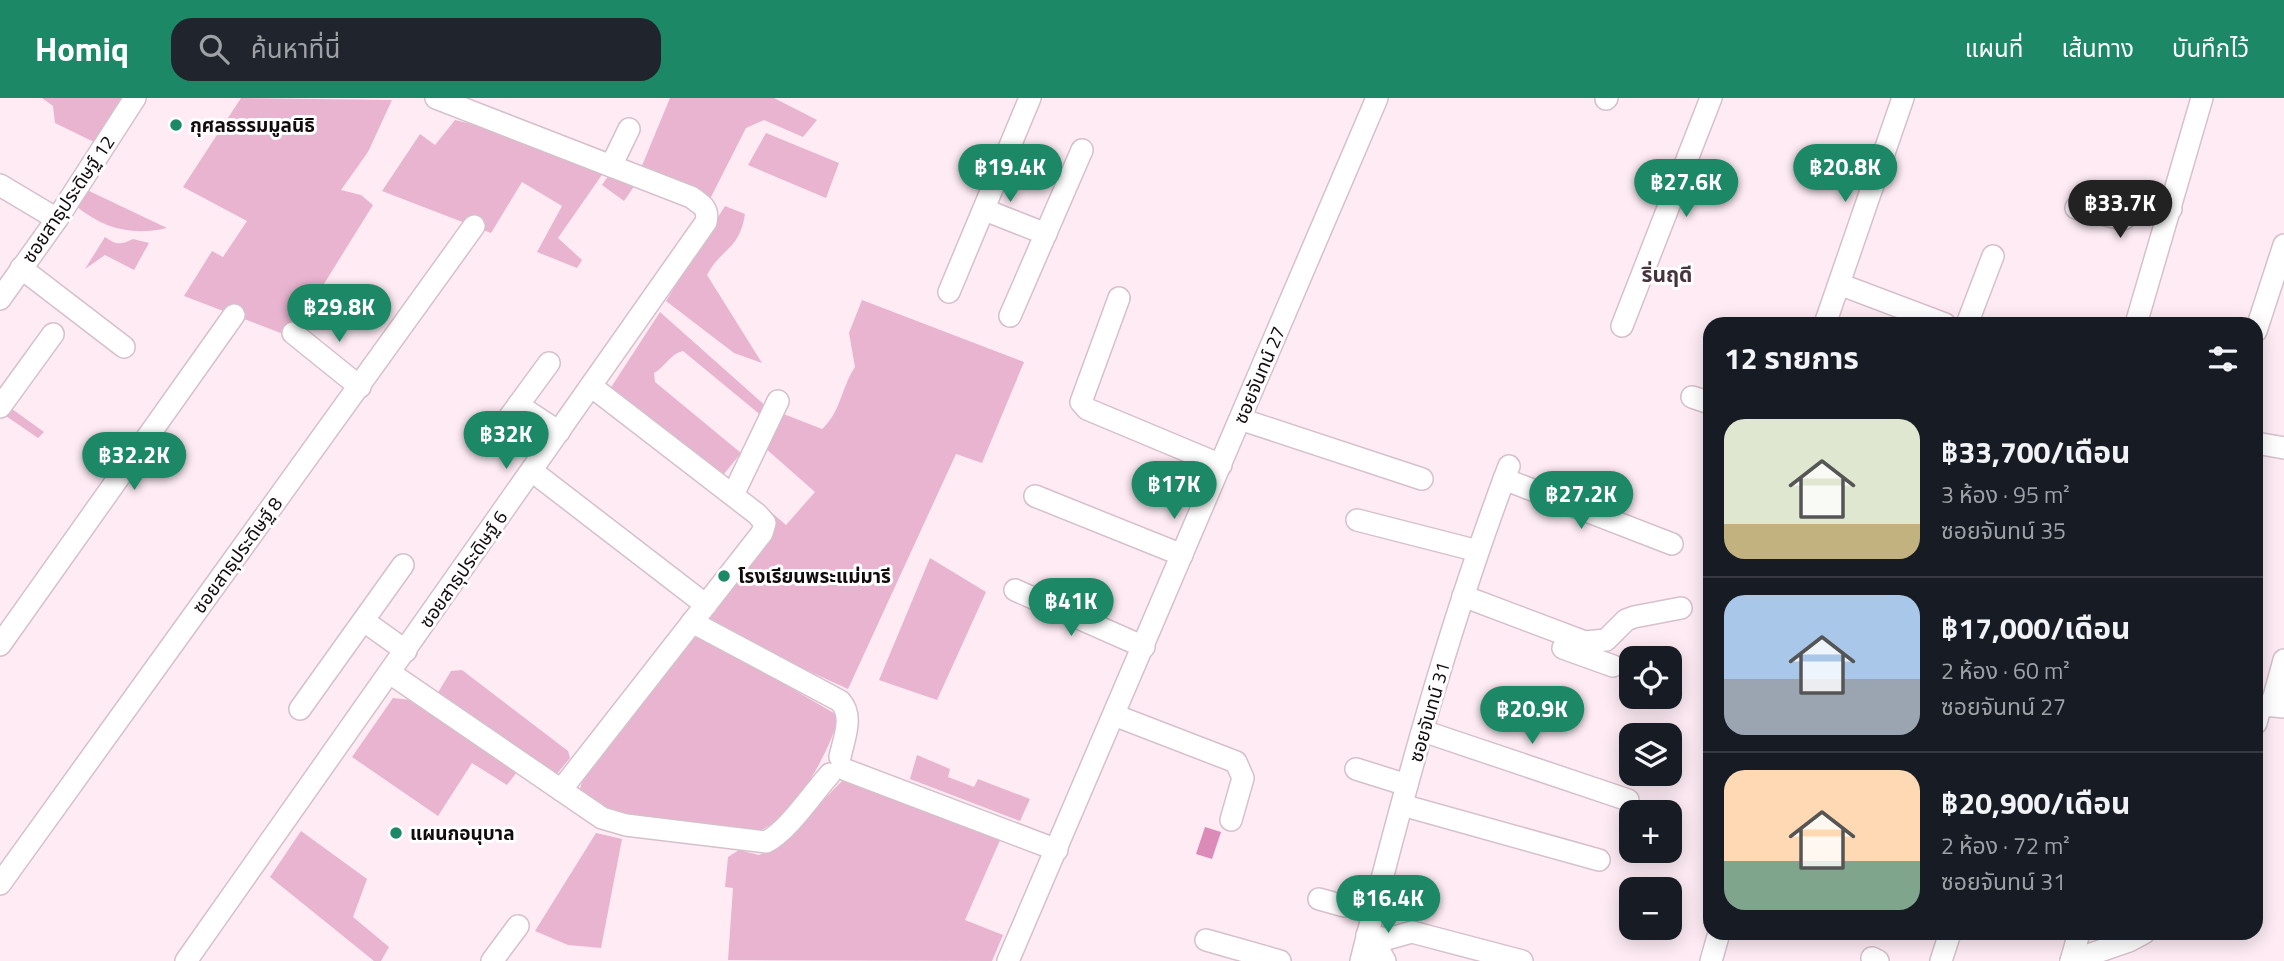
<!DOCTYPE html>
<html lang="th">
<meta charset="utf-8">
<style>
:root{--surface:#171b24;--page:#20242c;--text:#f1f3f6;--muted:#9ea1a6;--line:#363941;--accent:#1c8866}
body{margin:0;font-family:"Titillium Web","Noto Sans Thai",sans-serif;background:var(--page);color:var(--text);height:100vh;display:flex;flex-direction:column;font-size:26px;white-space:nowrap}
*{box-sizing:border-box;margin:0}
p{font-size:23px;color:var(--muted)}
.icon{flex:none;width:38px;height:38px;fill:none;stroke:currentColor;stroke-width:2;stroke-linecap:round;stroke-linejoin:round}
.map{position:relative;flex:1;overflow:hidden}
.side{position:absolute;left:1703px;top:219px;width:560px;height:623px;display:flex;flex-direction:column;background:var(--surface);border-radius:21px;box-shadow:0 4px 18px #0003}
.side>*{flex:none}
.tools{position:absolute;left:1619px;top:548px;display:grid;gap:14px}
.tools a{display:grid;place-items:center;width:63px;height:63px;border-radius:14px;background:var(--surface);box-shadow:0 4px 18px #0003;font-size:35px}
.price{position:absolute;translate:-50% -60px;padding:0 16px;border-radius:24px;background:var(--accent);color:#fff;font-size:23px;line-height:46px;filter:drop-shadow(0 2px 4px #0008)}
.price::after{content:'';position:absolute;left:50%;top:42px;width:21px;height:16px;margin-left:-10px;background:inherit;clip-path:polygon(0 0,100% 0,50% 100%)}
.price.current{background:#222;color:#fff}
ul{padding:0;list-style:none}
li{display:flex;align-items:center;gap:21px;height:175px;padding:0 21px}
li+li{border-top:2px solid var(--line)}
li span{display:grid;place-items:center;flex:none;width:196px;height:140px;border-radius:21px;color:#555}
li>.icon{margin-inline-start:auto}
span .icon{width:84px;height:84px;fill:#fffc;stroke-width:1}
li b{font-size:30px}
h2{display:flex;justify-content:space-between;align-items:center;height:84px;padding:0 21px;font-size:30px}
header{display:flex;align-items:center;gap:42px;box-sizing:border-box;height:98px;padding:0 35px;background:var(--accent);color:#fff}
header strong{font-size:33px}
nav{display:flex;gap:38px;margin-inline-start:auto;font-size:24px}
.search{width:490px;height:63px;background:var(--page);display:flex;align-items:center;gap:18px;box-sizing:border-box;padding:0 24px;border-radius:21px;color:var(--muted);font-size:26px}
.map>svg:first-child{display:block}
.green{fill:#e8b4d0}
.water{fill:#dc8ab8}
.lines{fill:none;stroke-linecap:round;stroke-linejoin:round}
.minor-casing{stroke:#d6c0cb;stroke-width:24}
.minor{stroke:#fff;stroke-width:21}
.poi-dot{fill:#1c8866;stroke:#fefefe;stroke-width:2.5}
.labels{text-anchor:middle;stroke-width:6;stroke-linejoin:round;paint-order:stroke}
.poi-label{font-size:19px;font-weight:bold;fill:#120b0e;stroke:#fefefe;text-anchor:start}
.street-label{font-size:19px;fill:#120b0e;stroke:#fefefe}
.neighbourhood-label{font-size:21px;font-weight:bold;fill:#45333d;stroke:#fefefe}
</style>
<header>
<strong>Homiq</strong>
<div class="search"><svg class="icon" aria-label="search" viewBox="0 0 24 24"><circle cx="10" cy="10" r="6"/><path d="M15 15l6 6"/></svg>ค้นหาที่นี่</div>
<nav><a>แผนที่</a><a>เส้นทาง</a><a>บันทึกไว้</a></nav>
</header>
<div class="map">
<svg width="2284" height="863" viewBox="0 0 2284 863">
<rect width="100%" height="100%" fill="#feebf4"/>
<!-- green -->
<g class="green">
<path d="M42 0H121L94 44 55 25 53 8Z"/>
<path d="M241 0 392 2 368 54 341 92 361 97 373 107 291 239 184 198 212 153 223 159 247 123 183 89Z"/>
<path d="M670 0H774L817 22 803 39 764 22 746 30 710 101 641 70Z"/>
<path d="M455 22 517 37 606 71 558 140 582 162 577 170 537 154 562 108 522 84 491 135 382 93 420 36 435 47Z"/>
<path d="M766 35 839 65 826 100 748 67Z"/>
<path d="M611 74 637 84 624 103 602 87Z"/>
<path d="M87 92 167 130C132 138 104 131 76 108Z"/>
<path d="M725 108 745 116C739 153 722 149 707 177L762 265 734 255 666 203Z"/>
<path d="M105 139C116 147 121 147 133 141L149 145 134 172 105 157 85 171Z"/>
<path d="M862 202 1024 264 982 365 956 356 848 591 701 524 761 449 742 395 743 390 786 427 815 394 764 349 781 315 822 331C841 314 841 290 855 269L849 235Z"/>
<path d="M660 214 768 310 763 319 683 253C670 256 665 269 654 275L655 284 741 355 724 376 714 378 608 294Z"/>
<path d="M12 311 44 334 38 340 6 318Z"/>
<path d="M930 460 986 494 937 602 879 582Z"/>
<path d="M703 539 839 618C829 655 795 718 759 733 706 727 617 730 580 691L582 684 694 540Z"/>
<path d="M462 572 568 653 570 660 556 677 436 598 451 573Z"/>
<path d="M393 600 411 602 517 674 507 687 472 665 438 718 352 659Z"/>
<path d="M917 657 950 671 948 679 974 689 978 681 1030 701 1020 723 910 681Z"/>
<path d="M844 681 1001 740 965 822 1003 837 992 863 728 862 733 790 725 789 728 759 739 752 759 757 776 750Z"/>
<path d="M301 733 367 781 353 819 389 849 381 863H374L270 779Z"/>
<path d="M596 735 622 741 601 850 568 847 535 833Z"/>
</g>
<!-- water -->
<path class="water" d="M1205 729 1221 734 1212 761 1196 756Z"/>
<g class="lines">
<!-- minor casing -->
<g class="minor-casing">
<g id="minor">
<path d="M1606 1 1607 0"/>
<path d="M611 68 629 31"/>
<path d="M0 87 57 121"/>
<path d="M2076 110 2123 121 2145 106 2171 111"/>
<path d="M985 112 1046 136"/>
<path d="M21 170 124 249"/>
<path d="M1839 186 1945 226"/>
<path d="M949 194 1030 0"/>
<path d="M1119 200 1081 304 1087 311 1221 367"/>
<path d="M0 201 57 121 135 0"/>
<path d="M1010 218 1082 52"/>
<path d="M1825 226 1903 0"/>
<path d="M1967 226 1993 158"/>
<path d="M2136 226 2202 0"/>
<path d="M1622 228 1711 0"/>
<path d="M2256 233 2284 147"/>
<path d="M293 235 360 289"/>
<path d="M1692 299 1710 305"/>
<path d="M518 307 559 334"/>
<path d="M0 309 53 236"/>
<path d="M1240 321 1422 381"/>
<path d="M2256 345 2284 350"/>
<path d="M489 347 549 265"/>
<path d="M532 373 706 507"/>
<path d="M1504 381 1672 446"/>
<path d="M733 397 778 303"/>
<path d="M1035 398 1182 457"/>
<path d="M1357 422 1478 453"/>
<path d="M1015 492 1144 549"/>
<path d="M1463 498 1585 544 1606 542 1626 522 1634 519 1681 510"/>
<path d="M364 523 406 553"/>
<path d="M692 524 840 603C854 618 844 640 840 659"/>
<path d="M0 547 234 217"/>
<path d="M1563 550 1613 568"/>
<path d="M390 575 602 720 626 727 766 744C788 733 812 696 830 676"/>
<path d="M2272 606 2284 562"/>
<path d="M300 611 403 467"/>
<path d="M1114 617 1236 664 1243 680 1231 722"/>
<path d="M2256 625 2259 614 2265 607 2284 609"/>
<path d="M1423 633 1628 702"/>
<path d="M1356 671 1407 687"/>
<path d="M846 672 1057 752"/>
<path d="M561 692 762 435 765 425 757 416 591 288"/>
<path d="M1402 707 1599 762"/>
<path d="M0 786 474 128"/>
<path d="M1319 801 1344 808 1361 800 1377 802"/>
<path d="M1367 837 1387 841 1412 834 1522 863"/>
<path d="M1206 842 1280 863"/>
<path d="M1364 852 1381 856 1385 863"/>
<path d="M1872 860 1878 863"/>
<path d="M186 863 706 124C709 110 702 107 691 99L436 0"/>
<path d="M492 863 518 828"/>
<path d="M1008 863 1377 0"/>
<path d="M1361 863C1403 696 1448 529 1509 368"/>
<path d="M1711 863 1719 835"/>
<path d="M1941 863 1950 835"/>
<path d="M2071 863 2129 843 2144 835"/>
<path d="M2071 863 2079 835"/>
</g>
</g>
<!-- minor -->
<use href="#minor" class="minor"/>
</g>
<!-- markers -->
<g class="poi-dot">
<circle cx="176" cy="27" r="7"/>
<circle cx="724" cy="478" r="7"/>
<circle cx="396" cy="735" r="7"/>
</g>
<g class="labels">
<!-- poi labels -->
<g class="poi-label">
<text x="190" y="34">กุศลธรรมมูลนิธิ</text>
<text x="738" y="485">โรงเรียนพระแม่มารี</text>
<text x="410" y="742">แผนกอนุบาล</text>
</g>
<!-- street labels -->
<g class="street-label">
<text transform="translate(68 101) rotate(-56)" y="7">ซอยสาธุประดิษฐ์ 12</text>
<text transform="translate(1259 277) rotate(-67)" y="7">ซอยจันทน์ 27</text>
<text transform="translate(237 457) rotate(-54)" y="7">ซอยสาธุประดิษฐ์ 8</text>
<text transform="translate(463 471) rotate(-55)" y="7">ซอยสาธุประดิษฐ์ 6</text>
<text transform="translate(1429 614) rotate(-74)" y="7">ซอยจันทน์ 31</text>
</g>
<!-- neighbourhood labels -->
<g class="neighbourhood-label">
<text x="1667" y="184">ริ่นฤดี</text>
</g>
</g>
</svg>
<div class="tools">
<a><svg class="icon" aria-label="locate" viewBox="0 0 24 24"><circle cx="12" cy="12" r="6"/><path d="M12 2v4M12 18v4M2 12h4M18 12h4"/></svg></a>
<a><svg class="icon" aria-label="layers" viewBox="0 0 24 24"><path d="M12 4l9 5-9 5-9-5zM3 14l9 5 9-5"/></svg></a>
<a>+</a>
<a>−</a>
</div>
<b class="price" style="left:1010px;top:106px">฿19.4K</b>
<b class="price" style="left:1845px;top:106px">฿20.8K</b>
<b class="price" style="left:1686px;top:121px">฿27.6K</b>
<b class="price current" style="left:2120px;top:142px">฿33.7K</b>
<b class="price" style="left:339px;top:246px">฿29.8K</b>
<b class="price" style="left:506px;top:373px">฿32K</b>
<b class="price" style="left:134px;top:394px">฿32.2K</b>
<b class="price" style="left:1174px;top:423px">฿17K</b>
<b class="price" style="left:1581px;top:433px">฿27.2K</b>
<b class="price" style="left:1071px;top:540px">฿41K</b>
<b class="price" style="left:1532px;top:648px">฿20.9K</b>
<b class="price" style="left:1388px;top:837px">฿16.4K</b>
<section class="side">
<h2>12 รายการ<svg class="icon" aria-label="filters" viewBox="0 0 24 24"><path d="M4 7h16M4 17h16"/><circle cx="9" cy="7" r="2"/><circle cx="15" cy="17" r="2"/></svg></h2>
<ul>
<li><span style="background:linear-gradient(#dfe7d0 75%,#c2b280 0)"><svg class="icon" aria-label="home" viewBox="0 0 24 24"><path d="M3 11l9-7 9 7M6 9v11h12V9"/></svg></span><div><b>฿33,700/เดือน</b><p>3 ห้อง · 95 m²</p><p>ซอยจันทน์ 35</p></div></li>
<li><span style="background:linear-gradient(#a9c7e8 60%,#9aa5b1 0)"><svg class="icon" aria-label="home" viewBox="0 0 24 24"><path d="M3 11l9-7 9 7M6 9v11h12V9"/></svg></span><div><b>฿17,000/เดือน</b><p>2 ห้อง · 60 m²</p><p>ซอยจันทน์ 27</p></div></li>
<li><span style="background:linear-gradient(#ffd9b3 65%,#7fa58c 0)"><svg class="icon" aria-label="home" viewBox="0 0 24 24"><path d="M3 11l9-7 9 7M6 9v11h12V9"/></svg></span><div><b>฿20,900/เดือน</b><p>2 ห้อง · 72 m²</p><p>ซอยจันทน์ 31</p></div></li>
</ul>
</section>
</div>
